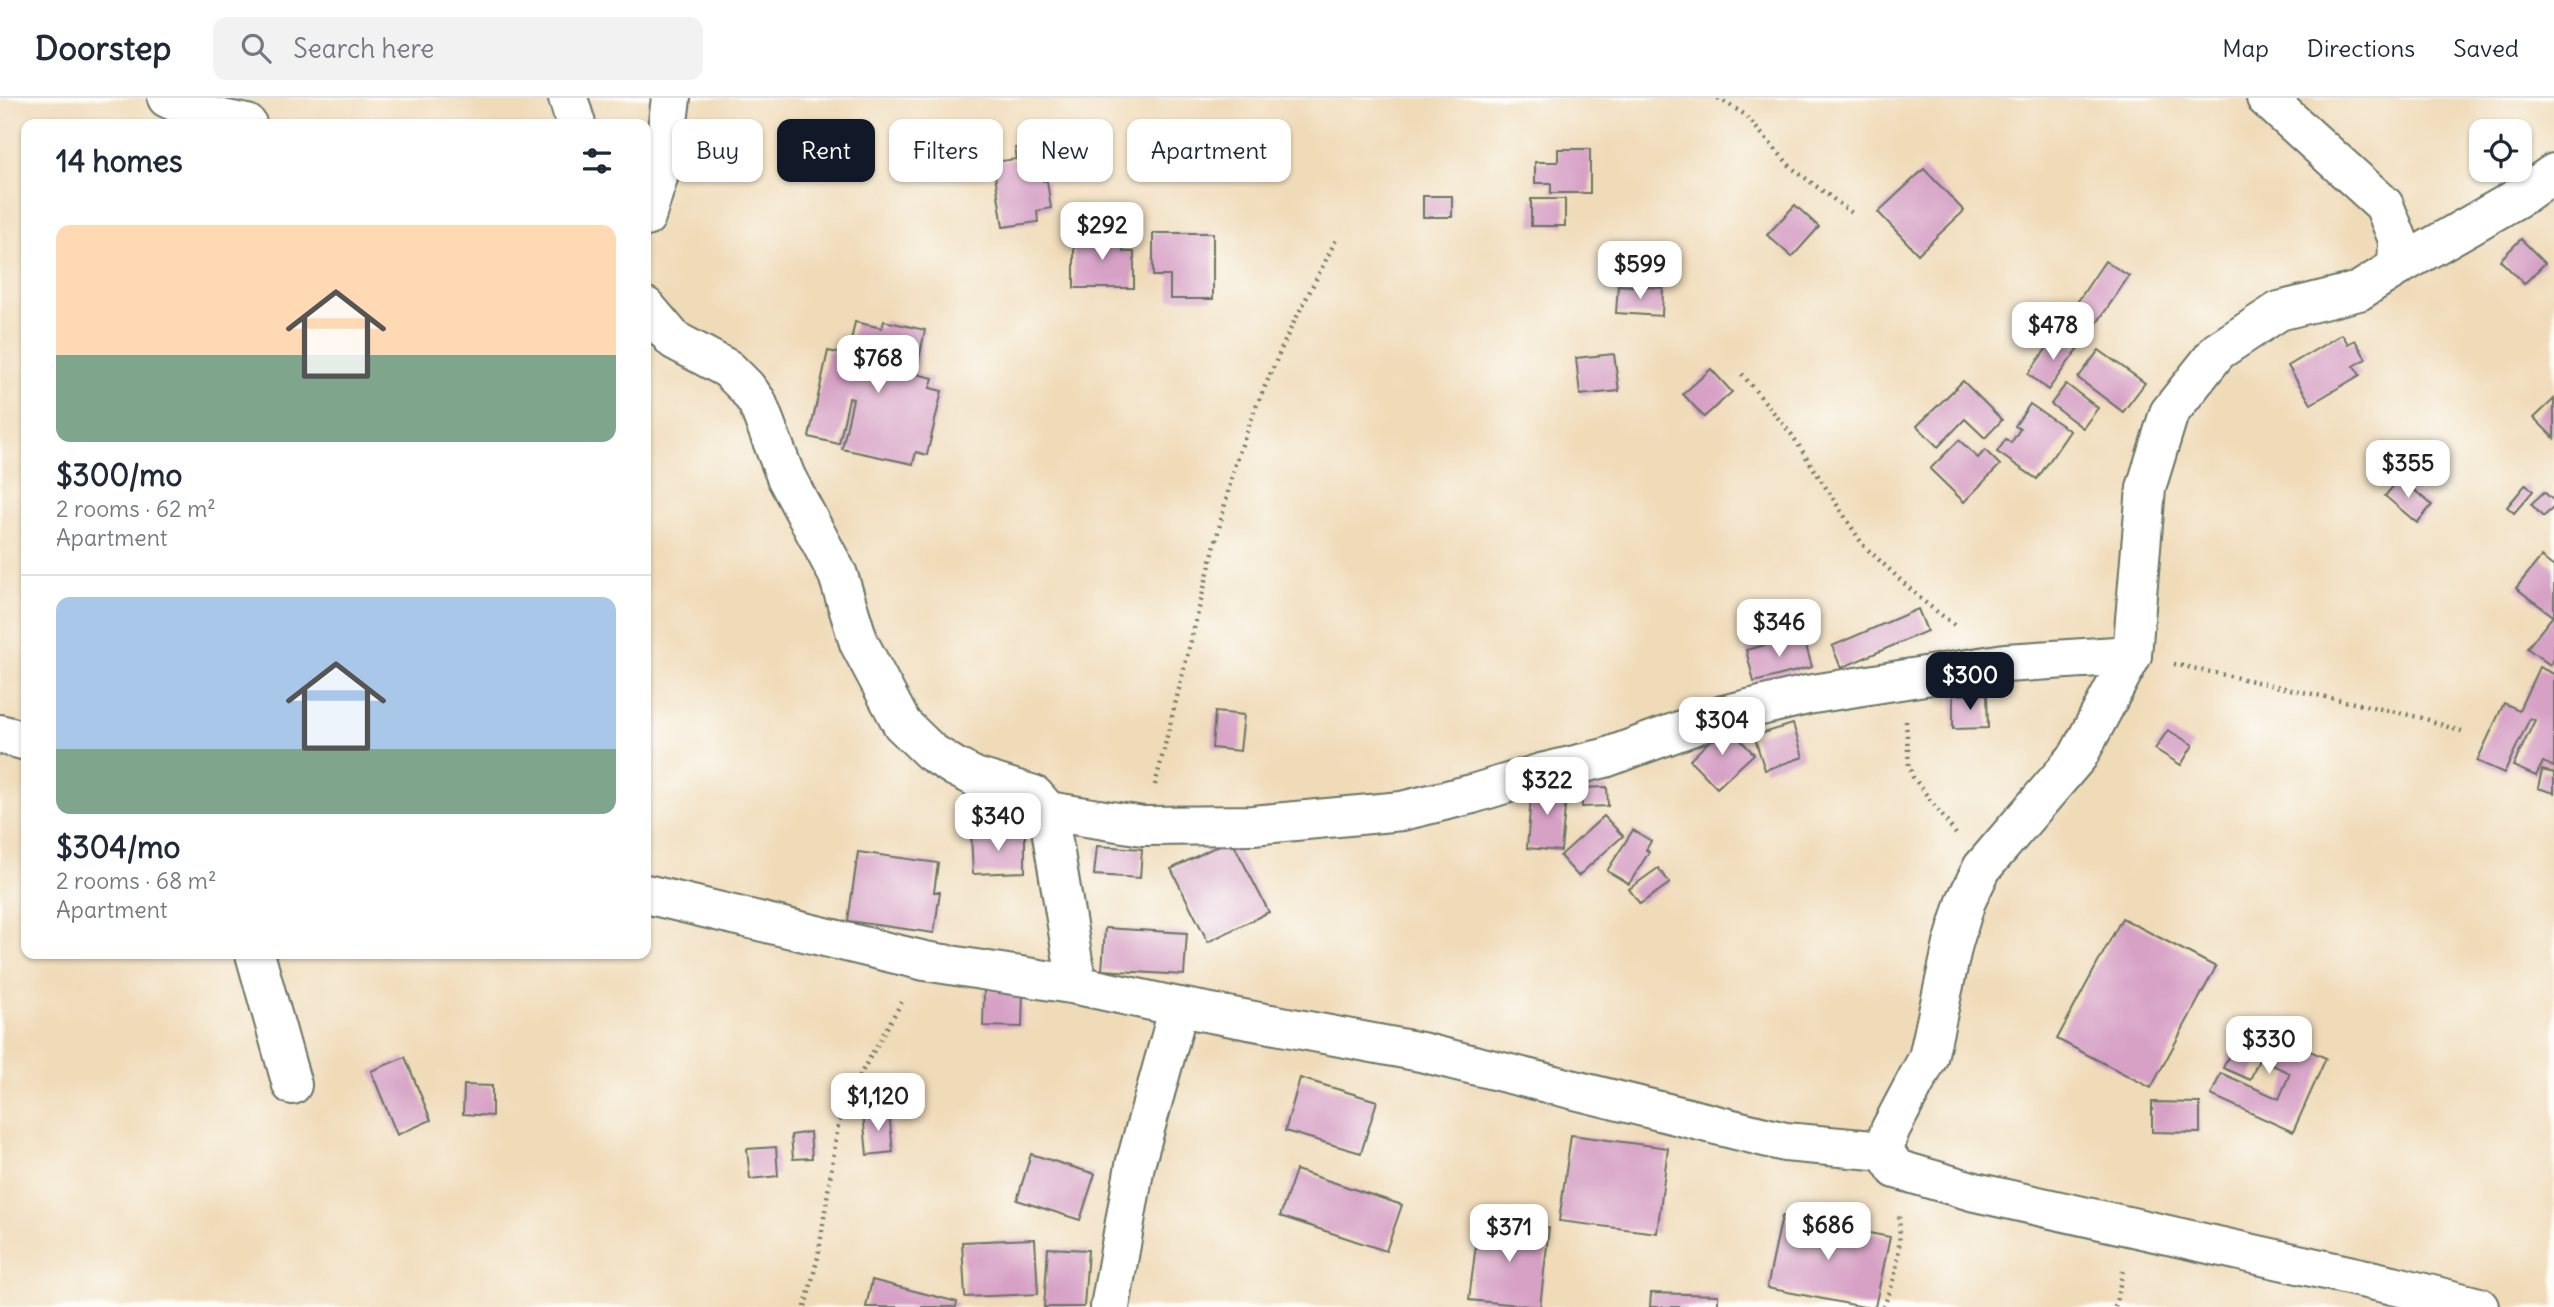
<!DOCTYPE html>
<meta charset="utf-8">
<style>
:root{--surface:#fff;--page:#f2f2f3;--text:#1f2937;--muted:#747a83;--line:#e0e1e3;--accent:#111827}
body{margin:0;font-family:Delius,sans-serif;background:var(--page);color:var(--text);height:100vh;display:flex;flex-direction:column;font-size:26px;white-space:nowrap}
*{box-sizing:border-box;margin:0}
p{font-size:23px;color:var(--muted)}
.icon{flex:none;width:38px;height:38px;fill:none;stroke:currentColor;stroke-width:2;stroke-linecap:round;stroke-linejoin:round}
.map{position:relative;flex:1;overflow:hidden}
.details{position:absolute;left:21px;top:21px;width:630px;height:840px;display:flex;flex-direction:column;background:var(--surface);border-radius:14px;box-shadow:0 2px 5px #0004}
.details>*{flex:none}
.hud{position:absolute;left:672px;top:21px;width:665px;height:63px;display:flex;gap:14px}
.controls{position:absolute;left:2469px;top:21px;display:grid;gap:14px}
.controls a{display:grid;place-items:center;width:63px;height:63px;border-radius:14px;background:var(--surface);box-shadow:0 2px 5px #0004;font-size:35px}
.price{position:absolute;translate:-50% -60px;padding:0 16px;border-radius:14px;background:#fff;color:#222;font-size:23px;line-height:46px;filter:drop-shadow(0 2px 4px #0008)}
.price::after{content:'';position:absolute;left:50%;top:42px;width:21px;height:16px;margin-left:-10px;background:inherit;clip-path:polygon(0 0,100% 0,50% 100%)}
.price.current{background:var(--accent);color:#fff}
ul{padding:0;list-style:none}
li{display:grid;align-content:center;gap:14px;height:371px;padding:0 35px}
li+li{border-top:2px solid var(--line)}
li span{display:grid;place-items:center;height:217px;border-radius:14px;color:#555}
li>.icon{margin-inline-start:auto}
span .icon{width:126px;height:126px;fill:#fffc;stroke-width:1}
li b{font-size:30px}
h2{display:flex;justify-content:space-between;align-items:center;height:84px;padding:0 35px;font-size:30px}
.chip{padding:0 24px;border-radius:14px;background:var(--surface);box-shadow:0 2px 5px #0004;font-size:24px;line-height:63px}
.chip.current{background:var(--accent);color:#fff}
header{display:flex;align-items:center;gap:42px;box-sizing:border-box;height:98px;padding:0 35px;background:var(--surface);border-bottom:2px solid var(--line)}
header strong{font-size:33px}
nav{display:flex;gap:38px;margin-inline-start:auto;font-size:24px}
.search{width:490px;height:63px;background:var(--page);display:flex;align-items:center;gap:18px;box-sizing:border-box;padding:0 24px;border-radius:14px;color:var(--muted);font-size:26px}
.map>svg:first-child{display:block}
.building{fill:#d7a1c6}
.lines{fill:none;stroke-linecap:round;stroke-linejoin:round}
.street-casing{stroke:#687463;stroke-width:42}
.path{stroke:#687463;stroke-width:4.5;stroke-dasharray:2 5;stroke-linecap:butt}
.street{stroke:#fff;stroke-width:38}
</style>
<header>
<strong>Doorstep</strong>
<div class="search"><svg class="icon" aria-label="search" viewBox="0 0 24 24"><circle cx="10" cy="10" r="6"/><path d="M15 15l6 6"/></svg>Search here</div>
<nav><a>Map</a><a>Directions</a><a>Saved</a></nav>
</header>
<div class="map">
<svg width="2554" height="1209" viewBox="0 0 2554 1209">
<rect width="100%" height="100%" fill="#fdfcf7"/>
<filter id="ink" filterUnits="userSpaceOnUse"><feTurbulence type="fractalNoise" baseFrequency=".0143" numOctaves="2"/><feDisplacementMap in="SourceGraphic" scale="14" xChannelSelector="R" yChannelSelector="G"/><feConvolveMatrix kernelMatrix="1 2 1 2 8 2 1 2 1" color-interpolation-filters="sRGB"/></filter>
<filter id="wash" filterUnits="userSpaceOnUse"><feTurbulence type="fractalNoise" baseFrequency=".00686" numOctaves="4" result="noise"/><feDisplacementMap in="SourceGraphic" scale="28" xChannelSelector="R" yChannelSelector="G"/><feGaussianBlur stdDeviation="1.57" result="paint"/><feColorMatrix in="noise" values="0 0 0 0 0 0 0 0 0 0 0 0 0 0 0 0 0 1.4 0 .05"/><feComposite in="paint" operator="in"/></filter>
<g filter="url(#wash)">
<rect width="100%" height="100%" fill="#f0dbb9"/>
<g id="blocks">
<!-- building -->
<g class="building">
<path d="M1037 47 1043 83H1047L1051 110 1037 113 1038 124 1003 129 993 64 1017 61 1015 50Z"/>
<path d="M1558 51H1590V95H1551V85H1535V64H1558Z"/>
<path d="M1924 71 1964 113 1918 156 1878 114Z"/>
<rect x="1423" y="98" width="29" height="21"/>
<rect x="1531" y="101" width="34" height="27"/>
<path d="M1795 107 1819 129 1792 159 1767 137Z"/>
<path d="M1153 135H1213V201H1170V178H1153Z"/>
<path d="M1074 136H1123V154H1134V190H1074Z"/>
<path d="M2521 141 2545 165 2524 186 2500 162Z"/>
<path d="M2105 163 2129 178 2097 225 2074 209Z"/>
<path d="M1618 187 1663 190 1662 218 1616 215Z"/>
<path d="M884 223 925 232 916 276 933 280 930 290 942 293 927 357 916 354 913 366 842 351 853 301 849 300 839 346 809 339 828 253 848 257 855 224 882 230Z"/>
<path d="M2057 236 2078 251 2048 292 2028 276Z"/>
<path d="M2342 236 2348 246 2355 242 2366 261 2354 268 2360 277 2311 306 2288 268Z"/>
<path d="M2099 252 2145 285 2123 314 2078 280Z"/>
<path d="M1614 256 1619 293 1580 297 1576 260Z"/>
<path d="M1711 271 1732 294 1704 319 1683 296Z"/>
<path d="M1963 283 2002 322 1985 340 1965 321 1938 349 1917 328Z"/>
<path d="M2066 286 2098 310 2083 330 2051 306Z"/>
<path d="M2554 301V340L2534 320Z"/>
<path d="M2030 306 2070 333 2037 381 1997 354 2006 341 2011 345 2020 331 2015 328Z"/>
<path d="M1959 342 1978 360 1985 352 2000 367 1964 404 1930 371Z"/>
<path d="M2400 380 2432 407 2417 425 2385 398Z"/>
<path d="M2526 386 2533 393 2514 415 2507 409Z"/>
<path d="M2544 394 2554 403V409L2543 419 2531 406Z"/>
<path d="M2541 459 2554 469V561L2550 567 2527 550 2553 518 2516 490Z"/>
<path d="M1918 511 1927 533 1841 570 1832 548Z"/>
<path d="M1803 537 1812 569 1754 584 1746 552Z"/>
<path d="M2539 569 2554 576V669L2543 664 2536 678 2513 668 2535 622 2530 620 2504 675 2477 663 2504 605 2519 612Z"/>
<path d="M1987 596 1988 630 1953 631V597Z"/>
<path d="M1215 614 1244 617 1240 653 1212 650Z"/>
<path d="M1793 626 1803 659 1765 672 1754 638Z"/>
<path d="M1726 627 1754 656 1717 690 1690 662Z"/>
<path d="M2168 632 2193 647 2181 667 2155 651Z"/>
<path d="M2542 672 2554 675V695L2538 690Z"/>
<path d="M1532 685 1567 688 1561 753 1527 750Z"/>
<path d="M1607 689 1608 708 1582 709 1581 690Z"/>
<path d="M1604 718 1623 738 1578 778 1560 758Z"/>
<path d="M1633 732 1651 743 1646 752 1649 754 1629 786 1607 773Z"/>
<path d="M1025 734V774L973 776 971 736Z"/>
<path d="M1231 741 1269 814 1208 844 1171 771Z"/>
<path d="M1097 748 1142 751 1140 780 1094 777Z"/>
<path d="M858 754 938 765 934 794H940L934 835 848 823Z"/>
<path d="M1658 770 1670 785 1640 806 1629 791Z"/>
<path d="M2122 820 2216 869 2151 990 2057 941Z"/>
<path d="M1105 830 1187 835 1184 877 1102 872Z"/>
<path d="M984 892H1023L1022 929 983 928Z"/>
<path d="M2244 924 2326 960 2293 1034 2211 997 2221 975 2279 1001 2290 975 2259 961 2250 982 2223 970Z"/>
<path d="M405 959 431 1022 397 1037 371 973Z"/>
<path d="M1300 980 1377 1003 1361 1055 1285 1033Z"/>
<path d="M464 987 492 988V1018L463 1016Z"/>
<path d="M2152 1004 2200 1005V1035L2152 1034Z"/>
<path d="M889 1013 893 1054 867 1057 863 1015Z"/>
<path d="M810 1034 812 1060 793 1061 791 1037Z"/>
<path d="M1571 1037 1668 1050 1657 1135 1559 1123Z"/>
<path d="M776 1049 778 1078 750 1081 747 1051Z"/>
<path d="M1031 1056 1095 1076 1080 1122 1017 1102Z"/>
<path d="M1296 1072 1402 1107 1386 1153 1280 1118Z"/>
<path d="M1782 1118 1890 1139 1875 1209H1864L1767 1190Z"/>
<path d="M1479 1122 1549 1130 1540 1209 1469 1202Z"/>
<path d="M1035 1141 1038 1196 965 1199 962 1144Z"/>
<path d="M1048 1150 1088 1152 1084 1209H1044Z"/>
<path d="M872 1182 957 1204 956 1209H866Z"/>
<path d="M1651 1195 1718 1197V1209H1650Z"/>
</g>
</g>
</g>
<g filter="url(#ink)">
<use href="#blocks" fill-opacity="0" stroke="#687463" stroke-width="2"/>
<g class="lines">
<!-- street casing -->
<g class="street-casing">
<g id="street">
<path d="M167 0 204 17 247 26"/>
<path d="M568 0 576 26"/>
<path d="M2266 0 2384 107 2398 142 2397 169 2359 193 2279 213 2218 253 2169 315 2146 390 2132 557 2078 658 1982 770 1966 803 1953 846 1928 960 1890 1032 1884 1053 1896 1071 1975 1094 2393 1187 2479 1209"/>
<path d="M646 119 663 63 671 0"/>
<path d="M2397 169 2521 98 2554 75"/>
<path d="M646 209 674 242 728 271 746 289 757 304 786 379 838 477 859 545 902 626 931 654 955 669 975 679 1034 697 1048 713 1077 887"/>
<path d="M0 636 26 643"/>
<path d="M1048 713 1143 728 1253 727 1402 713 1472 696 1541 675 1605 660 1723 617 1807 597 2005 565 2132 557"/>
<path d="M646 796 925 863 1077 887 1179 909 1421 954 1785 1044 1884 1053"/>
<path d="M255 856 292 987"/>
<path d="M1110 1209 1135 1067 1179 909"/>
</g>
</g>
<!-- path -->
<g class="path">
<path d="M1718 0 1744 16 1792 70 1852 115"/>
<path d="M1742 276 1792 337 1863 447 1922 502 1957 529"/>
<path d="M2174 566 2423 620 2462 634"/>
<path d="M1906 623 1909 667 1913 679 1956 736"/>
<path d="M1155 687 1235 366 1255 311 1288 236 1336 142"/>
<path d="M805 1209 818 1159 838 1028 849 996 904 900"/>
<path d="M1883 1209C1898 1180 1901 1147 1899 1114"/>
<path d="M2115 1209 2124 1169"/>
</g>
<!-- street -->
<use href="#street" class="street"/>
</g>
</g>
</svg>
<div class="controls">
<a><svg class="icon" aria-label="locate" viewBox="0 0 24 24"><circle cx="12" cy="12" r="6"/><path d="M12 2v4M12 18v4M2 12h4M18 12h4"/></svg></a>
</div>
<b class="price" style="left:1102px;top:164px">$292</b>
<b class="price" style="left:1640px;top:203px">$599</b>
<b class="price" style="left:2053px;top:264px">$478</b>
<b class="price" style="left:878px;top:297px">$768</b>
<b class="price" style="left:2408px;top:402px">$355</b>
<b class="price" style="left:1779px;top:561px">$346</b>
<b class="price current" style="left:1970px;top:614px">$300</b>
<b class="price" style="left:1722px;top:659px">$304</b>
<b class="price" style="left:1547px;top:719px">$322</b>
<b class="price" style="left:998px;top:755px">$340</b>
<b class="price" style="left:2269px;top:978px">$330</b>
<b class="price" style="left:878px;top:1035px">$1,120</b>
<b class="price" style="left:1828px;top:1164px">$686</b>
<b class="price" style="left:1509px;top:1166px">$371</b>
<div class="hud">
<a class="chip">Buy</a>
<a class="chip current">Rent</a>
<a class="chip">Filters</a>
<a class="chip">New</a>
<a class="chip">Apartment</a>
</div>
<section class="details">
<h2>14 homes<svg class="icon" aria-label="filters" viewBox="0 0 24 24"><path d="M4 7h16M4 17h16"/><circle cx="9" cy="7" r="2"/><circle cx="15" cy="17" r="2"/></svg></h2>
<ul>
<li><span style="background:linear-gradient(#ffd9b3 60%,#7fa58c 0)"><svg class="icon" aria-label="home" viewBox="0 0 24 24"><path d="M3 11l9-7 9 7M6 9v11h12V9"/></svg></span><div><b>$300/mo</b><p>2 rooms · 62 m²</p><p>Apartment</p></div></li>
<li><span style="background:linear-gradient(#a9c7e8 70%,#7fa58c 0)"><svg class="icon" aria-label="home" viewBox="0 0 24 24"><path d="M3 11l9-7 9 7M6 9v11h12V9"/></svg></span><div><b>$304/mo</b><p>2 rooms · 68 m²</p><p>Apartment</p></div></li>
</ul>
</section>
</div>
